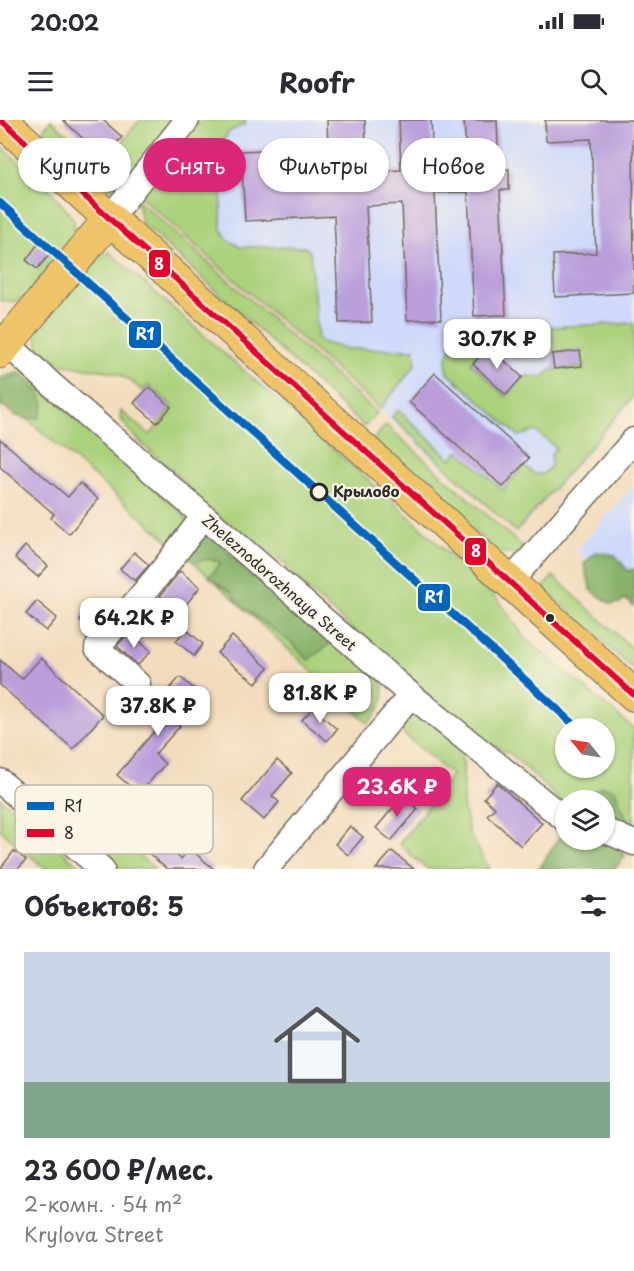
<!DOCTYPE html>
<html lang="ru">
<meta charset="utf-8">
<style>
:root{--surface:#fff;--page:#f7f7f7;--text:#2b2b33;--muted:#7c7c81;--accent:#db2777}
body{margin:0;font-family:"Playpen Sans",sans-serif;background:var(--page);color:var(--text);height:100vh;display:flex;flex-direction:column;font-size:22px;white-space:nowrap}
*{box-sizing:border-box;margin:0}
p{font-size:20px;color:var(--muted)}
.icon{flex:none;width:33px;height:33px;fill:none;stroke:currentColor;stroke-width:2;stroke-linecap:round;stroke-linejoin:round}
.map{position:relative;height:749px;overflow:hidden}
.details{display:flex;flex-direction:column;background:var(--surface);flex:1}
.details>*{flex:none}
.top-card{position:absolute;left:18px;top:18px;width:598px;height:54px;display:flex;gap:12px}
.needle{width:39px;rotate:300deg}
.controls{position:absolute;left:555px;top:598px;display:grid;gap:12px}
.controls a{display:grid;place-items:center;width:60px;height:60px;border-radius:50%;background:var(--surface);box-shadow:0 2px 4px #0004;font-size:30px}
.price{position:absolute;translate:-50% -51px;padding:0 14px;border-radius:12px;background:#fff;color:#222;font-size:20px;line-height:39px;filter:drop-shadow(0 2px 3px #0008)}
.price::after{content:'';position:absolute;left:50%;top:36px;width:18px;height:14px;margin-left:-9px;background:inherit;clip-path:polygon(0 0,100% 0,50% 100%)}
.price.active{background:var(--accent);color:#fff}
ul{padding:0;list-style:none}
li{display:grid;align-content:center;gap:12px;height:318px;padding:0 24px}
li span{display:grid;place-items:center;height:186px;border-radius:0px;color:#555}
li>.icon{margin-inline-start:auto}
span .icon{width:108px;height:108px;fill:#fffc;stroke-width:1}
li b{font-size:26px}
h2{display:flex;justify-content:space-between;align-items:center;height:72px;padding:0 24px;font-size:26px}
.tag{padding:0 21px;border-radius:27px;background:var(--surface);box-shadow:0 2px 4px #0004;font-size:21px;line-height:54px}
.tag.active{background:var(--accent);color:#fff}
.status{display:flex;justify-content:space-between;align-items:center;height:42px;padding:0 30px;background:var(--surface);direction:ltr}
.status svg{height:16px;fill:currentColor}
header{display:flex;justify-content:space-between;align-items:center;height:78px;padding:0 24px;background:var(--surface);font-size:27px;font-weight:700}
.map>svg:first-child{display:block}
.built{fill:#cfdafa}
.green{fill:#aad17b;stroke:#6a7e53;stroke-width:1.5;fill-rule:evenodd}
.forest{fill:#87b36b;stroke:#596f4b;stroke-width:1.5}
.building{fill:#ba9fdb}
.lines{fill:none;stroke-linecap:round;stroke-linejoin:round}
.minor-casing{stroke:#71695e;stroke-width:27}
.major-casing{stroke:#71695e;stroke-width:34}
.minor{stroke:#fff;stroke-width:24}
.major{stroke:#efc469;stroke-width:32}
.bus-1-casing{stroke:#fcf5e5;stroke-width:10}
.bus-1{stroke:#e4002b;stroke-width:6}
.rail-1-casing{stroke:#fcf5e5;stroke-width:12}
.rail-1{stroke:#0065bd;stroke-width:8}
.stop-dot{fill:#fcf5e5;stroke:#2b2b2b;stroke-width:3}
.bus-dot{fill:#2b2b2b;stroke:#fcf5e5;stroke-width:2}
.labels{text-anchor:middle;stroke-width:4.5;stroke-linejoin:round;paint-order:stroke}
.stop-label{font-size:15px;font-weight:bold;fill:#2b2b2b;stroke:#fcf5e5;text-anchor:start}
.street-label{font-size:15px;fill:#2b2b2b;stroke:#fcf5e5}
.key{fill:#fcf5e5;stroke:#bdb8ad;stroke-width:1.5}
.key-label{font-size:16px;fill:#2b2b2b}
.line-badge{stroke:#fcf5e5;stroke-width:2}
.badge-label{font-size:16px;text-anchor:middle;font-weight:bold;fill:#fff}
</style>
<div class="status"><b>20:02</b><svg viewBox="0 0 49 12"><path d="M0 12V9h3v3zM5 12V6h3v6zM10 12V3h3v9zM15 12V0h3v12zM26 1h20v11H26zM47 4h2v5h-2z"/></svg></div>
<header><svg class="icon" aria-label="menu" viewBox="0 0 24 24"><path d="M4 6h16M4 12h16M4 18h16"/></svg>Roofr<svg class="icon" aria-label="search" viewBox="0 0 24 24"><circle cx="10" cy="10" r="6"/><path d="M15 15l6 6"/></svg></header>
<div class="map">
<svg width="634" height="749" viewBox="0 0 634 749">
<rect width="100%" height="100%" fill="#fcf5e5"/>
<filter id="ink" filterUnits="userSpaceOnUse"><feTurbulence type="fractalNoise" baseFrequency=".0167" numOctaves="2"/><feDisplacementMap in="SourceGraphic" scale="12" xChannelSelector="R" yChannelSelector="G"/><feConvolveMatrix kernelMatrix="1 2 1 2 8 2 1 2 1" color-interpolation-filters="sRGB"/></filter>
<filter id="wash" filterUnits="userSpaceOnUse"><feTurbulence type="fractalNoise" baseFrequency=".008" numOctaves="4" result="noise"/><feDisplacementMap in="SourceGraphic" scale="24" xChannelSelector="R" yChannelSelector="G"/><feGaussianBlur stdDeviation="1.35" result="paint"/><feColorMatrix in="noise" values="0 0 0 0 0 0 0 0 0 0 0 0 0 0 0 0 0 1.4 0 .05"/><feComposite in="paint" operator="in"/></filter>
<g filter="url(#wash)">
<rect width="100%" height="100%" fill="#f3dcbd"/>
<!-- built -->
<g class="built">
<path d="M232 0H634V278L517 413 159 92Z"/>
<path d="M634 365V481L576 431Z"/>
</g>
<!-- green -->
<g class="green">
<path d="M51 0 103 45 140 0H175L130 56 109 69H98L53 31 42 11Z"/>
<path d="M200 0H245V4L230 11 223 20 221 107 228 120 240 127H305L310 132 318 221 345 229H414L416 244 380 289 140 76Z"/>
<path d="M0 25 52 72 74 100V117L26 176 13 182 0 180Z"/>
<path d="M137 79 377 293 364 307 141 102Z"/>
<path d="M109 132 399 387 500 482 525 518 634 609V713L605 700 604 681H566L565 685 511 634 485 621 424 572 310 472 285 444 199 383C179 347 140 331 120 297L121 291 150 315 173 287 149 265 143 271C132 262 121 253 107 251 84 246 46 249 38 223 34 210 41 199 49 190 68 168 83 145 109 132ZM566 609H604V648H566Z"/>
<path d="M634 203V276L516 412 392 297 398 290 451 339 459 331 503 370 524 346 534 354H543L551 346V335L556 328 536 311 519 316 448 253C443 235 450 226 466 218L485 223 487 225 471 243 506 277 526 256 543 257 551 250 584 247 581 229 554 233 551 207Z"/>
<path d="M18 252 27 254 186 397 188 404 175 426 6 281 0 288V258Z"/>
<path d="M386 305 525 429 514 434 497 432 373 320Z"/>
<path d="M205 412 380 558C388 576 382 589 368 603L183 432Z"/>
<path d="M553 456 634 530V550L543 468Z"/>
<path d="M418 591 446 612 463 641V686L469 713 489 749H427L399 724 452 655 393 605 405 593Z"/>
<path d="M65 675 155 749H119L50 692Z"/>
<path d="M0 678 83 749H46L0 710Z"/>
</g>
<!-- forest -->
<g class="forest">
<path d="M19 254 39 271 44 285 39 298C19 300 13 296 0 282V262Z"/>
<path d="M205 412 216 417 247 454 281 474 322 509 331 523 308 540 294 525 240 485 231 472 209 457 221 443 210 439 194 442 183 432Z"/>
<path d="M596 432 615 435 628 451 634 449V486L625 479 620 483 611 484 591 470 584 444Z"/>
<path d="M602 666 615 670 629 705 623 708 605 698 604 681H585V677Z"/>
<path d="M565 708 566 720H604L618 724 625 737 614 749H539Z"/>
</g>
<g id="blocks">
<!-- building -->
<g class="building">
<path d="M63 0H103L122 17 104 38Z"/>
<path d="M327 0H365L367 52 401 50 399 0H431L433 48 467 47 464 0H497L499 49H509V70H500L506 195 474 196 468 72 435 73 441 199 407 200 402 84 366 86 372 202 339 203 334 96 245 101 241 31 328 27Z"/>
<path d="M545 0H633L634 173 555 177 553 135 596 133 591 19 546 21Z"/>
<path d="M38 124 50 134 37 149 26 140Z"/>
<path d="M489 226 522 257 506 275 473 244Z"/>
<path d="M580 231 582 246 554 249 552 234Z"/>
<path d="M435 253 529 338 503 367 409 282Z"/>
<path d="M149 267 171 287 157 303 134 283Z"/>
<path d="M0 319 68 377 80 363 98 379 69 414 51 398 54 394 0 347Z"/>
<path d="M25 426 48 446 38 457 15 438Z"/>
<path d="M134 432 149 445 135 461 120 449Z"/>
<path d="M180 451 200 467 180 492 160 476Z"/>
<path d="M37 481 57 498 46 511 26 494Z"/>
<path d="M93 484 106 495 93 510 80 500Z"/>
<path d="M186 509 203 524 194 536 176 521Z"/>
<path d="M129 512 151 531 138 545 117 526Z"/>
<path d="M232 516 268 548 256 563 217 533Z"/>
<path d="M41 538 103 595 73 629 0 565V540L22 559Z"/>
<path d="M180 557 199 573 174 601 180 606 155 634 165 644 139 674 117 655 157 608 148 600 170 575 167 572Z"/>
<path d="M313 588 337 609 327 621 302 600Z"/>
<path d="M277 640 292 653 272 676 279 682 264 700 242 681Z"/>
<path d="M497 663 542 703 521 726 487 695 495 688 484 678Z"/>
<path d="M403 676 418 689 391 721 376 708Z"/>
<path d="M350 706 363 717 348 735 335 724Z"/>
<path d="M158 720 181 739 190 729 214 749H167L147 732Z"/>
<path d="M14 731 26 740 18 749H0Z"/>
<path d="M392 731 414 749H376Z"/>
</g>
</g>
</g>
<g filter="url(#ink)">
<use href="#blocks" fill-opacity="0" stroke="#71695e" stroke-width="1.5"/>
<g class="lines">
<!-- minor casing -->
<g class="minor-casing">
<g id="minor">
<path d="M110 98 187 0"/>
<path d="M0 217 51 264 411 575 566 700"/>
<path d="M509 463 634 320"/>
<path d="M138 564 97 528 161 452 203 397"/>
<path d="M0 661 102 749"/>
<path d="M604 710 634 723"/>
<path d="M266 749 411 575"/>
</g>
</g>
<!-- major casing -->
<g class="major-casing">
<g id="major">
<path d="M1 0 634 575"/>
<path d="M0 232 110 98"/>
</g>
</g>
<!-- minor -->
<use href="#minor" class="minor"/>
<!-- major -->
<use href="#major" class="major"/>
<!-- bus-1 casing -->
<g class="bus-1-casing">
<path id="bus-1" d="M1 0 634 575"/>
</g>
<!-- bus-1 -->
<use href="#bus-1" class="bus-1"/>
<!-- rail-1 casing -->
<g class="rail-1-casing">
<path id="rail-1" d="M0 83 579 609"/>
</g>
<!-- rail-1 -->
<use href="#rail-1" class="rail-1"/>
</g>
</g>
<!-- markers -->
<circle class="stop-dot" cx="319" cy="372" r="8"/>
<circle class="bus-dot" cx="550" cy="498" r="5"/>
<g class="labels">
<!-- stop labels -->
<g class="stop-label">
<text x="333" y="377">Крылово</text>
</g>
<!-- street labels -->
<g class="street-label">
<text transform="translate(279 463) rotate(41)" y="5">Zheleznodorozhnaya Street</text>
</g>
</g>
<!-- legend -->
<rect x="15" y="665" width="198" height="69" rx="9" class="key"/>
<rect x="27" y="682" width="27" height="8" fill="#0065bd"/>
<rect x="27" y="709" width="27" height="8" fill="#e4002b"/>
<g class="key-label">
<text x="64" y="692">R1</text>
<text x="64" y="719">8</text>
</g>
<g class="line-badge">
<rect x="148" y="129" width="23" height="29" rx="6" fill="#e4002b"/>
<rect x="128" y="200" width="34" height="29" rx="6" fill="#0065bd"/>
<rect x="464" y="417" width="23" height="29" rx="6" fill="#e4002b"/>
<rect x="417" y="463" width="34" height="29" rx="6" fill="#0065bd"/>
</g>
<g class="badge-label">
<text x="159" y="150">8</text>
<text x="145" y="220">R1</text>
<text x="476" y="437">8</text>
<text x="434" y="483">R1</text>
</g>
</svg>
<div class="controls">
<a><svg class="needle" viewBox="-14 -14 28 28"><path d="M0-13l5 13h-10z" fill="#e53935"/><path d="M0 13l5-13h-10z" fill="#7c7c81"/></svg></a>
<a><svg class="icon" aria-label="layers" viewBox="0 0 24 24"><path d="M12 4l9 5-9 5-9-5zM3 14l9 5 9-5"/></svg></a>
</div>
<b class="price" style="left:497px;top:250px">30.7K ₽</b>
<b class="price" style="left:134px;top:529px">64.2K ₽</b>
<b class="price" style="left:320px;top:604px">81.8K ₽</b>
<b class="price" style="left:158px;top:617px">37.8K ₽</b>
<b class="price active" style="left:397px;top:698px">23.6K ₽</b>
<div class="top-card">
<a class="tag">Купить</a>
<a class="tag active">Снять</a>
<a class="tag">Фильтры</a>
<a class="tag">Новое</a>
</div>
</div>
<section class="details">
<h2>Объектов: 5<svg class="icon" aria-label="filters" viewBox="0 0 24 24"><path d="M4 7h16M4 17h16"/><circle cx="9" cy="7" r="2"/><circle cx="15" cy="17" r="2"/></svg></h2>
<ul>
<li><span style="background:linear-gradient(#c9d6e8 70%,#7fa58c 0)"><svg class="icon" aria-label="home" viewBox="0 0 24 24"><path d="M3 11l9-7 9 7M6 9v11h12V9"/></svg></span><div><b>23 600 ₽/мес.</b><p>2-комн. · 54 m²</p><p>Krylova Street</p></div></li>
</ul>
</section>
